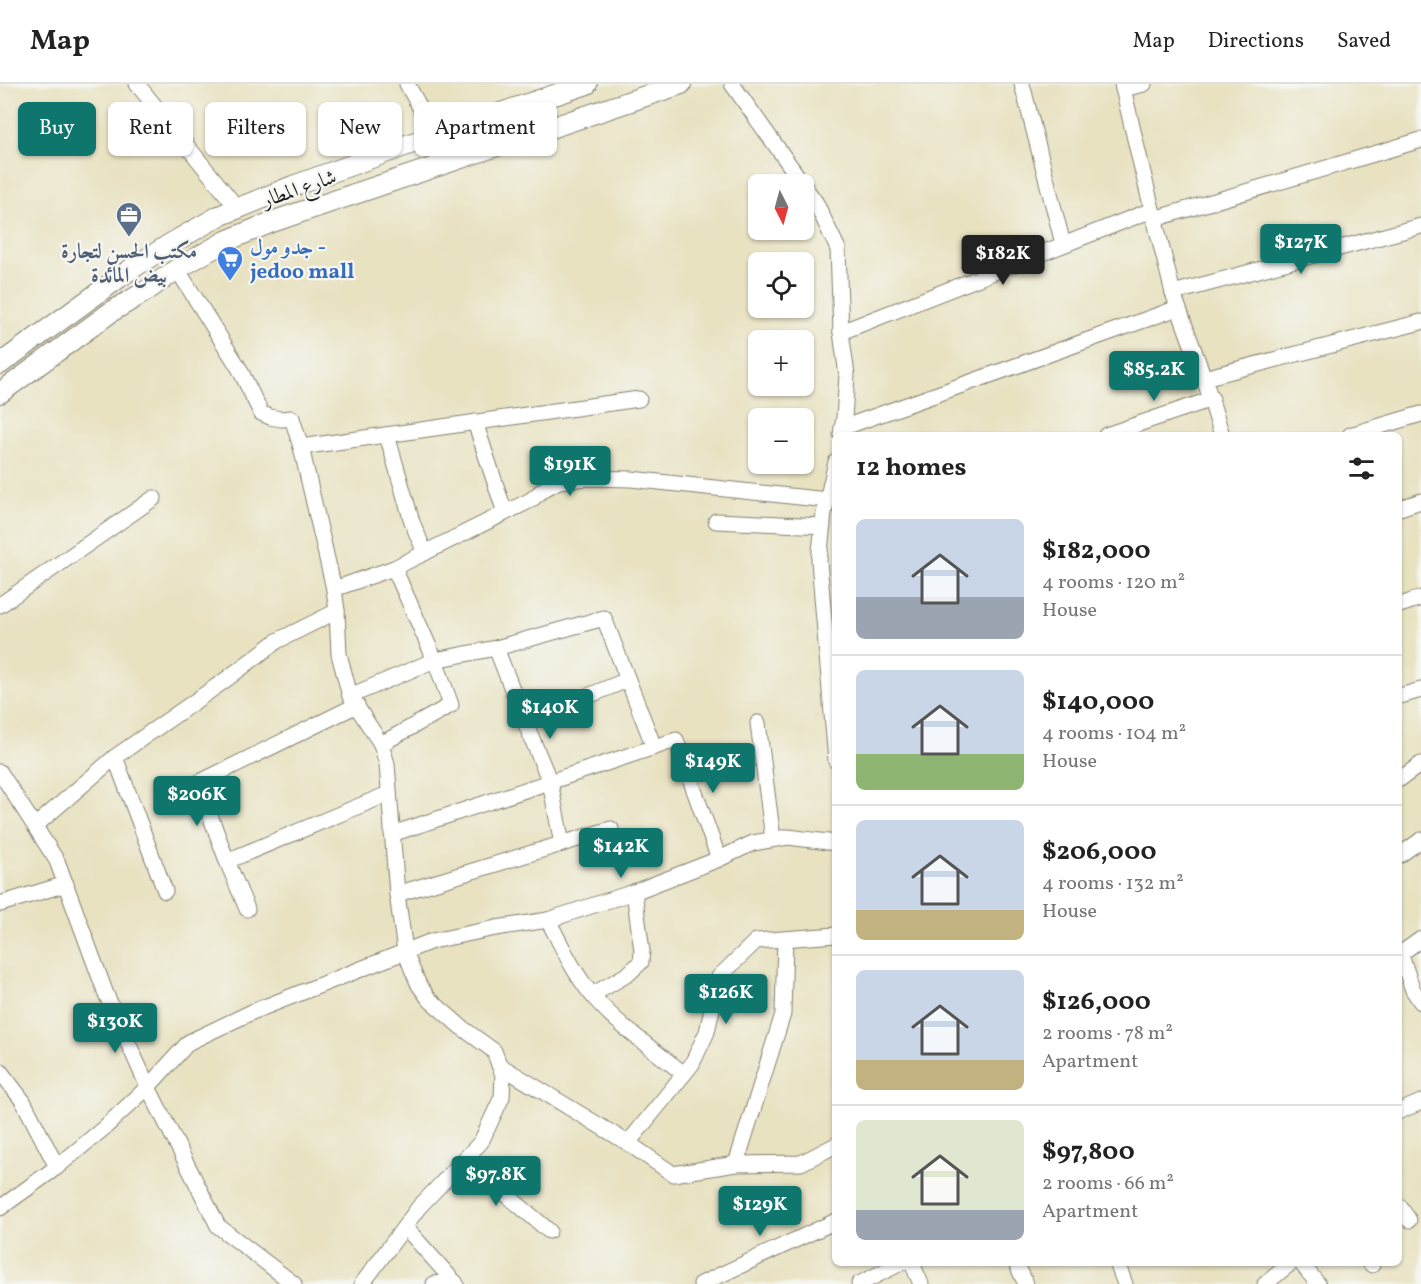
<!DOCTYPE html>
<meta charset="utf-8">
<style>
:root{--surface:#fff;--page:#f6f6f6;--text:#222;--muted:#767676;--line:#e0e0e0;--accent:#0f766e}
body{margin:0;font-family:Vollkorn,Amiri,serif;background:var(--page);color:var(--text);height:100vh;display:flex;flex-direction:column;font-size:22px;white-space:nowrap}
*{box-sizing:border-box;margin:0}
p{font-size:20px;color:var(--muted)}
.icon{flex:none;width:33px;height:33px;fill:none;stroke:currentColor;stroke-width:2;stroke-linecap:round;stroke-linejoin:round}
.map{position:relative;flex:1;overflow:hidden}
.sheet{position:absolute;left:832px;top:348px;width:570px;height:834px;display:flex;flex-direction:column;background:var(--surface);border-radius:9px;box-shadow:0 2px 4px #0004}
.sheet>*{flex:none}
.banner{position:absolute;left:18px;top:18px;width:570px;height:54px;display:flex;gap:12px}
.needle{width:39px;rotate:174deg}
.fabs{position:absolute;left:748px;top:90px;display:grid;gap:12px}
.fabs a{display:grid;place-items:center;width:66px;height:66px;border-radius:9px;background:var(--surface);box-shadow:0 2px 4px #0004;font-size:30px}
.price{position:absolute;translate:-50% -51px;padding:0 14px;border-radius:6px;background:var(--accent);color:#fff;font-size:20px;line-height:39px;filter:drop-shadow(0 2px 3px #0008)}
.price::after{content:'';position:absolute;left:50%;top:36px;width:18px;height:14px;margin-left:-9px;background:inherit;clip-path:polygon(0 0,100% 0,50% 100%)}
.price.active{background:#222;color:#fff}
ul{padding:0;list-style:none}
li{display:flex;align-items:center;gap:18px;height:150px;padding:0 24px}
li+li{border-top:2px solid var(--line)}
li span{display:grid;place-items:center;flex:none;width:168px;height:120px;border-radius:9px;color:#555}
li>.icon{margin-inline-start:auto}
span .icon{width:72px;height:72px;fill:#fffc;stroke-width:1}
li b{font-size:26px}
h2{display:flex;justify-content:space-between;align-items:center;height:72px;padding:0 24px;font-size:26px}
.pill{padding:0 21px;border-radius:9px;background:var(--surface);box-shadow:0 2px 4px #0004;font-size:21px;line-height:54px}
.pill.active{background:var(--accent);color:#fff}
header{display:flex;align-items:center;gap:36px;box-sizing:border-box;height:84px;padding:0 30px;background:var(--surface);border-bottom:2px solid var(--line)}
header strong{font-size:28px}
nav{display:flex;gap:33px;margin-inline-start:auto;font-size:21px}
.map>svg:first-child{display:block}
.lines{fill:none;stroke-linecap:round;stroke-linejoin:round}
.minor-casing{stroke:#827f6e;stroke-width:17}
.major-casing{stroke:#827f6e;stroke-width:22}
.minor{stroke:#fff;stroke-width:15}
.major{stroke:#fff;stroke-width:20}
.labels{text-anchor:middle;stroke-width:4.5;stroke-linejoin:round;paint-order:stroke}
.street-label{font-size:21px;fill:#1c1c1c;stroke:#f6f6f2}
.shop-label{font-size:21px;font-weight:bold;fill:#366cbe;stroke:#f6f6f2;text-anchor:start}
.service-label{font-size:21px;font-weight:bold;fill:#4e5e75;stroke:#f6f6f2}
</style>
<header>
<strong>Map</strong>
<nav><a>Map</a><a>Directions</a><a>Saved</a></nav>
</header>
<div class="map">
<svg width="1421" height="1200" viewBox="0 0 1421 1200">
<rect width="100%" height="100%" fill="#f6f6f2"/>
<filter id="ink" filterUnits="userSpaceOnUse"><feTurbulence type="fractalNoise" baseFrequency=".0167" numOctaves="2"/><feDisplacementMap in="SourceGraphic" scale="12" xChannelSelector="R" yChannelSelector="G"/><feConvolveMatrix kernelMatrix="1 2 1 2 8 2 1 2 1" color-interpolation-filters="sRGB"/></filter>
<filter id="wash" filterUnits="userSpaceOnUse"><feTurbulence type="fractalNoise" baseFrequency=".008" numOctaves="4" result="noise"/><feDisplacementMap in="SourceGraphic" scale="24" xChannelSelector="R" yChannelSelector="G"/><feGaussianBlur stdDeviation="1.35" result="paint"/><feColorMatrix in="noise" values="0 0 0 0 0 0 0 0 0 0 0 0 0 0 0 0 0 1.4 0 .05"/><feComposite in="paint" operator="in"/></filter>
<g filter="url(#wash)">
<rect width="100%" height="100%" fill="#e8e2c1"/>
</g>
<g filter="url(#ink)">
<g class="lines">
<!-- minor casing -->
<g class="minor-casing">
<g id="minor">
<path d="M137 0 238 125"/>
<path d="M407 0 435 51"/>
<path d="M732 0 803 100"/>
<path d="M1022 0 1063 160"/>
<path d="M1122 0 1143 89 1173 209 1204 294 1222 351"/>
<path d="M1123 5 1144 0"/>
<path d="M804 102 816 119 838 165 841 248 847 291 844 334 841 351"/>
<path d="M1154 135 1421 56"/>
<path d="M177 185 239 284 261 329 270 333 281 335 292 334 301 363 334 505 337 527 339 570 350 612 381 660 387 680 397 810 405 867 412 885 419 901 429 915 461 943 494 967 503 991 502 1013 481 1058 419 1123 362 1200"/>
<path d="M1173 209 1421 142"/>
<path d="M841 248 1152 126"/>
<path d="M1204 294 1421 238"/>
<path d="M475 338 505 429"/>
<path d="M842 344 1178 224"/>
<path d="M387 351 412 438 425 469"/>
<path d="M1106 351 1212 315"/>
<path d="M1350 351 1421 330"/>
<path d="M301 363 639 315"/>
<path d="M836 378 824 429 819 477 836 677"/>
<path d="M1400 424 1421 417"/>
<path d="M716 437 823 442"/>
<path d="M334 505 394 484 531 416 544 405 559 397 588 394 631 395 827 416"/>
<path d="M0 521 154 414"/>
<path d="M1400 521 1421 514"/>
<path d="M496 564 525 638 550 698 562 760"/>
<path d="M350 612 435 576 496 564 604 534 654 663"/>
<path d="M1400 612 1421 606"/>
<path d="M525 638 627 596"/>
<path d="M758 639 773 755"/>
<path d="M381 660 451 621 435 576 394 484"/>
<path d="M115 673 165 807"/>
<path d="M0 688 57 777 106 910 148 1003 218 1142 294 1200"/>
<path d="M1400 695 1421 680"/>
<path d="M35 742 115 673 224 597 277 557 337 527"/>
<path d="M392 750 676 656 719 775"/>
<path d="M1400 771 1421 756"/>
<path d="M227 777 388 710"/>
<path d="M397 810 611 745"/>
<path d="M0 820 66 800"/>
<path d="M247 825 227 777 198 699 357 621"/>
<path d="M548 836C562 862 574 890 593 912 618 942 653 965 684 990"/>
<path d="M1400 869 1413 906 1421 918"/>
<path d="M1400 870 1421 855"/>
<path d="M592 911 628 890 641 878 642 867 634 808"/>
<path d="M499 981 628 1059 673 1090 736 1080 783 930 785 855"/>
<path d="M0 987 23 1017 57 1083"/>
<path d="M1400 1027 1421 1018"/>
<path d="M628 1059 692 980 707 948 719 893 756 857 836 851"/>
<path d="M465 1075 549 1147"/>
<path d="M736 1080 801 1079 836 1061"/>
<path d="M1400 1123 1409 1136"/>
<path d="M0 1124 57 1083 104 1044 148 1003 189 958 252 928 432 857 496 844 548 836 634 808 719 775 753 759 788 753 836 759"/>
<path d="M405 1143 456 1200"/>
<path d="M912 1179 921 1200"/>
<path d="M1016 1179 1026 1200"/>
<path d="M1117 1179 1125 1200"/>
<path d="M1301 1179 1318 1200"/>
<path d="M1370 1179 1372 1181"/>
<path d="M434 1200 455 1198"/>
<path d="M701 1200 836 1137"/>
<path d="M859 1200 901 1179"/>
<path d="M1265 1200 1291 1179"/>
</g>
</g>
<!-- major casing -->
<g class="major-casing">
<g id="major">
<path d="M0 280 131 185 170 160 219 132 293 102 435 51 587 0"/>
<path d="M0 309 111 228 146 207 177 185 226 157 272 138 304 127 681 0"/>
</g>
</g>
<!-- minor -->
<use href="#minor" class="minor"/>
<!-- major -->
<use href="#major" class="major"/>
</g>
</g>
<!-- icons -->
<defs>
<g id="office-pin" transform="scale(1.35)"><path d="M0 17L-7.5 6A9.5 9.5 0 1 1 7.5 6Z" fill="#5c6f8a" stroke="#f6f6f2"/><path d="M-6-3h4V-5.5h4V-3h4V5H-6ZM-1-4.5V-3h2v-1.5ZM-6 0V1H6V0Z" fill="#fff"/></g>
<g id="supermarket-pin" transform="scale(1.35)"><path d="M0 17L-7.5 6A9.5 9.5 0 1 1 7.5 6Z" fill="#3f7fe0" stroke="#f6f6f2"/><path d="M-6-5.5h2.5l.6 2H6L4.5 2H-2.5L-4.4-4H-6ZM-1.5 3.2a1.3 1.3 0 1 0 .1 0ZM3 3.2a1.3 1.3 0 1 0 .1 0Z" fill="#fff"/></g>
</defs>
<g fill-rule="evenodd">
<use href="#office-pin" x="129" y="131"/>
<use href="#supermarket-pin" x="230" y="175"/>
</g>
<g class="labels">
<!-- street labels -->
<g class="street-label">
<text transform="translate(299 104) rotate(-19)" y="7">شارع المطار</text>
</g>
<!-- shop labels -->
<g class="shop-label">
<text x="250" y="170">جدو مول -<tspan x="250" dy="24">jedoo mall</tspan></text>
</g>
<!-- service labels -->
<g class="service-label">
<text x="129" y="174">مكتب الحسن لتجارة<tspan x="129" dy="24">بيض المائدة</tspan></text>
</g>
</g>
</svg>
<div class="fabs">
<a><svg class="needle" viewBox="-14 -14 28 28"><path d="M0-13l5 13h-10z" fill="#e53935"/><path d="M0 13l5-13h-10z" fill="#767676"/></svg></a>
<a><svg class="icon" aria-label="locate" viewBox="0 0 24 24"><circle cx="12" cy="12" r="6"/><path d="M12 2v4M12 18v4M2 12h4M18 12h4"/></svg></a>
<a>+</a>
<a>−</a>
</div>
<b class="price" style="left:1301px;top:191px">$127K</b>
<b class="price active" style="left:1003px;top:202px">$182K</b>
<b class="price" style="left:1154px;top:318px">$85.2K</b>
<b class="price" style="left:570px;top:413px">$191K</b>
<b class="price" style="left:550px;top:656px">$140K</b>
<b class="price" style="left:713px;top:710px">$149K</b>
<b class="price" style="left:197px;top:743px">$206K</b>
<b class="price" style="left:621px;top:795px">$142K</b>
<b class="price" style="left:726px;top:941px">$126K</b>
<b class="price" style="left:115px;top:970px">$130K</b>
<b class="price" style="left:496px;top:1123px">$97.8K</b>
<b class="price" style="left:760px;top:1153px">$129K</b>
<div class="banner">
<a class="pill active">Buy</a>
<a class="pill">Rent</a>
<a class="pill">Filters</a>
<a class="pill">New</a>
<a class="pill">Apartment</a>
</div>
<section class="sheet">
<h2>12 homes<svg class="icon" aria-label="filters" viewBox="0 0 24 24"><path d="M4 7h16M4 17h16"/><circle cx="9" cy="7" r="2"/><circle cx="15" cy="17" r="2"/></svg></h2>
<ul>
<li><span style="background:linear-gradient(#c9d6e8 65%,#9aa5b1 0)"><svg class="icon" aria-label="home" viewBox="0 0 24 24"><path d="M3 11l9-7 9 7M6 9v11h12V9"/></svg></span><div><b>$182,000</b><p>4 rooms · 120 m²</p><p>House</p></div></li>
<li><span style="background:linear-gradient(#c9d6e8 70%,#8fb573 0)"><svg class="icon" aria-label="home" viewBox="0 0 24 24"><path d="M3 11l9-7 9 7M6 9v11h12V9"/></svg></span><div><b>$140,000</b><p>4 rooms · 104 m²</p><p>House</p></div></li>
<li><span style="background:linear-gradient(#c9d6e8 75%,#c2b280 0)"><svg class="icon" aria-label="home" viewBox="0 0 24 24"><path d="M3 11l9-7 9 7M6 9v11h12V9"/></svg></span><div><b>$206,000</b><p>4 rooms · 132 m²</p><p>House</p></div></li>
<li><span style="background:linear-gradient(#c9d6e8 75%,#c2b280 0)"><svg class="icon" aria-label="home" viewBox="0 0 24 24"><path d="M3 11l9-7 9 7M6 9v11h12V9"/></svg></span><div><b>$126,000</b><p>2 rooms · 78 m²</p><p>Apartment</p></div></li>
<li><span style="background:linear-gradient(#dfe7d0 75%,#9aa5b1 0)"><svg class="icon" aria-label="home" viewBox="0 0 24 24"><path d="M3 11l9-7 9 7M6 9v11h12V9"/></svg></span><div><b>$97,800</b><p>2 rooms · 66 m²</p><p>Apartment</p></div></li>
</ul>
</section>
</div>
